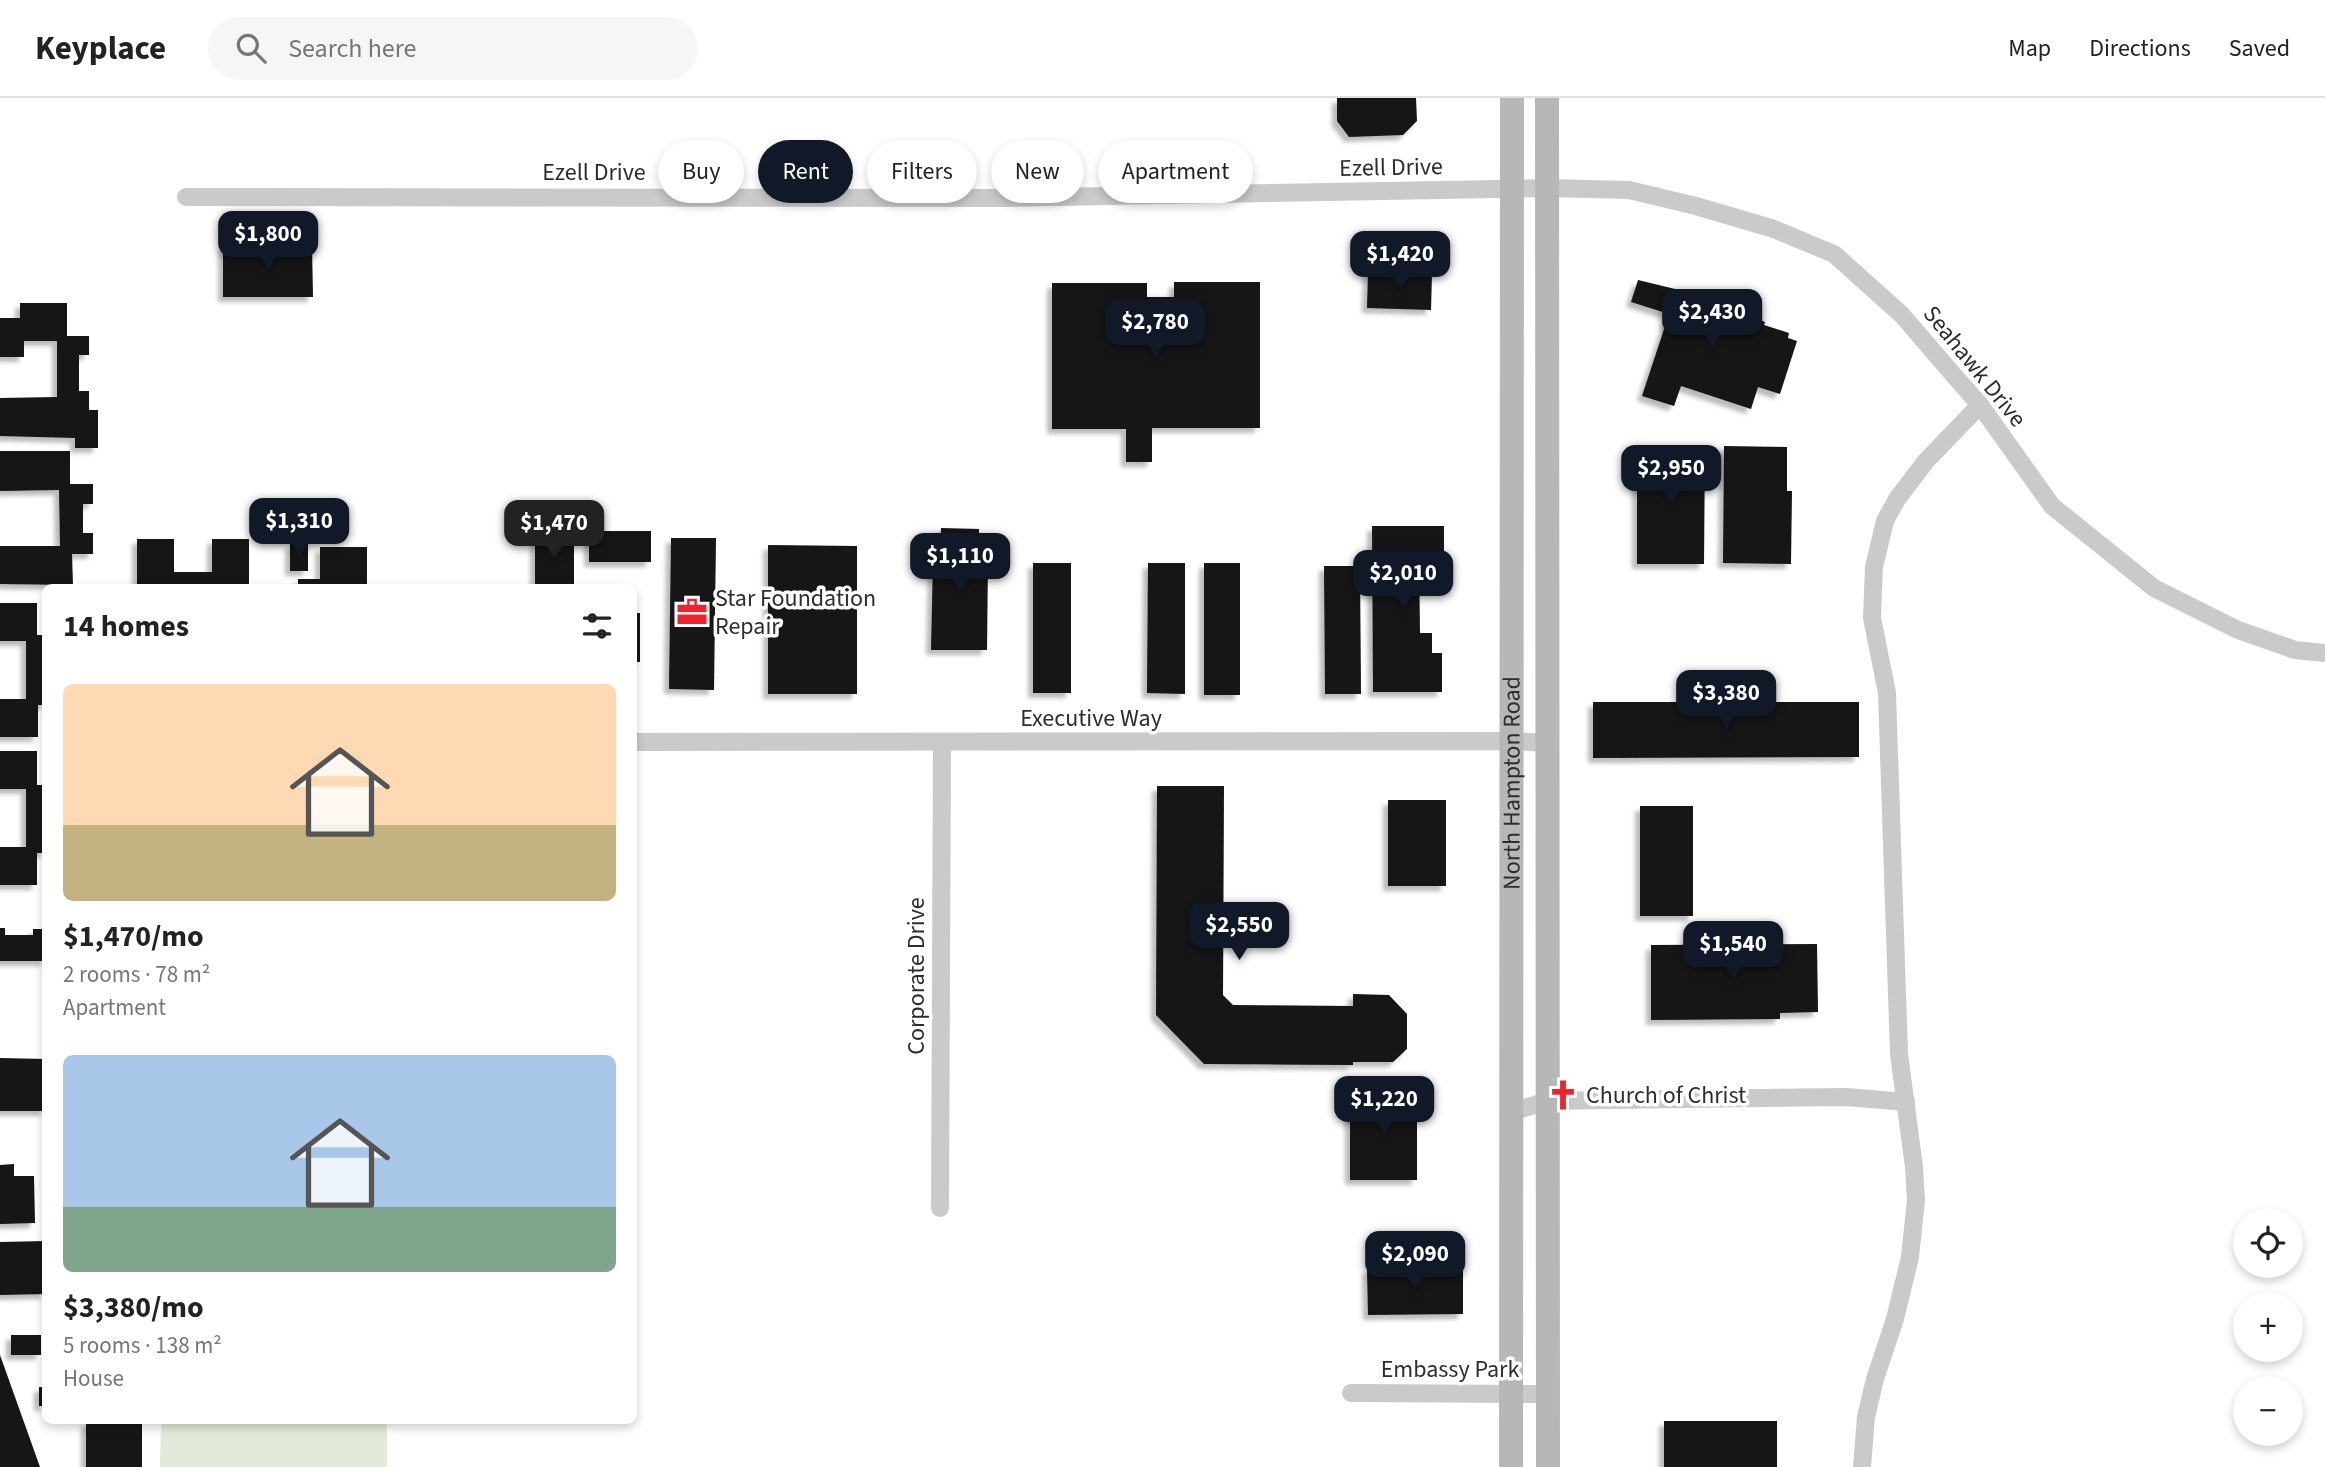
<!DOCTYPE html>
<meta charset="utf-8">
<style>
:root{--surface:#fff;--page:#f6f6f6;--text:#222;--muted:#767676;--line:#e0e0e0;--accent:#111827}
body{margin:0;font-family:"Source Sans 3",sans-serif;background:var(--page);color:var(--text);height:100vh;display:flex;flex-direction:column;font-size:26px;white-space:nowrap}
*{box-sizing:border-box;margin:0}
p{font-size:23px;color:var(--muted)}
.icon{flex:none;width:38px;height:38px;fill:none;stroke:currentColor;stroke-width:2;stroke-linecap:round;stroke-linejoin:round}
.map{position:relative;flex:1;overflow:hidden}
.panel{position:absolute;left:42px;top:486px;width:595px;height:840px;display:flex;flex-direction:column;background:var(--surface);border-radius:10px;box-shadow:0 4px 10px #0003}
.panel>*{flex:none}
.banner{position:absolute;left:658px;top:42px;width:665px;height:63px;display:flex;gap:14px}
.buttons{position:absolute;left:2233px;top:1110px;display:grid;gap:14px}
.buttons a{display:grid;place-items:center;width:70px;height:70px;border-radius:50%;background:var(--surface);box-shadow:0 4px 10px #0003;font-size:35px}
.price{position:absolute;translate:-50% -60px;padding:0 16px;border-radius:14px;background:var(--accent);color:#fff;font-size:23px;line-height:46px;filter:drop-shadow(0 2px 4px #0008)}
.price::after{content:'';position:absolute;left:50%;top:42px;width:21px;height:16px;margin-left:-10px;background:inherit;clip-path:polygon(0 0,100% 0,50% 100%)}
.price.current{background:#222;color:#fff}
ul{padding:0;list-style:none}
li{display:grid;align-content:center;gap:14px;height:371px;padding:0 21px}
li span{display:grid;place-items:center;height:217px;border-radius:10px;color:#555}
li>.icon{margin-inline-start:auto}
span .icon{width:126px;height:126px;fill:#fffc;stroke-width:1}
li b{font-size:30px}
h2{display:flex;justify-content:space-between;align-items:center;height:84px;padding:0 21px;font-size:30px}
.pill{padding:0 24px;border-radius:32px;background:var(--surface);box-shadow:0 4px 10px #0003;font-size:24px;line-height:63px}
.pill.current{background:var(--accent);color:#fff}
header{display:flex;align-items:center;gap:42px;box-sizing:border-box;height:98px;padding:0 35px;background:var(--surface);border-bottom:2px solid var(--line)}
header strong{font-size:33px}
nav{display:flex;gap:38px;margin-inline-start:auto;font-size:24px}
.search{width:490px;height:63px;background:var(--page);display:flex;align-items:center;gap:18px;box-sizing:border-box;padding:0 24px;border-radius:38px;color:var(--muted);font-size:26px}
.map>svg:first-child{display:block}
.green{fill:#e2ebd9}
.building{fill:#141414;filter:url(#shadow)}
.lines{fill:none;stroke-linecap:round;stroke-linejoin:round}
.street{stroke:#cacaca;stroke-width:18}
.secondary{stroke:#b7b7b7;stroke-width:24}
.labels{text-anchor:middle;stroke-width:7;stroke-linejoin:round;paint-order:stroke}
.street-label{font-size:24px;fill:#2d2d2d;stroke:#fff}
.poi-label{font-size:24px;fill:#2d2d2d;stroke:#fff;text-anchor:start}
</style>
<header>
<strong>Keyplace</strong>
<div class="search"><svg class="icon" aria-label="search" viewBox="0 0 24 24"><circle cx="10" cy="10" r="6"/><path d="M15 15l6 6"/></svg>Search here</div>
<nav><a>Map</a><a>Directions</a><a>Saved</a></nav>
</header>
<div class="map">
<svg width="2325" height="1369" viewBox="0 0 2325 1369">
<defs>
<filter id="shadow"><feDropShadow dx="-5" dy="5" stdDeviation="2" flood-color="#0004"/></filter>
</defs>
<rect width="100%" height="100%" fill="#fff"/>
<!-- green -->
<path class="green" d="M161 1323H387V1369H160Z"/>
<!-- building -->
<g class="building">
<path d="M1337 0H1416L1417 23 1403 37 1349 39 1337 23Z"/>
<path d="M312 146 313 199H223V147Z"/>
<path d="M1368 174 1432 176 1431 212 1367 210Z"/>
<path d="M1638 182 1704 198 1765 224 1764 227 1789 235 1788 240 1797 243 1780 296 1758 289 1751 311 1681 288 1674 308 1642 298 1669 216 1631 204Z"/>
<path d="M1174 184H1260V330H1152V364H1126V331H1052V185H1147V199H1174Z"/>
<path d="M20 205H67V238H89V257H79V293H89V312H98V350H75V340L0 338V300L57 299V243H24V259H0V220H20Z"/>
<path d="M1637 348H1705L1704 466H1637Z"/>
<path d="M1724 348 1787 349V393H1792L1791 466 1723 465Z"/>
<path d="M0 353H70V386H93V406H83V435H93V456H72L73 487 0 486V448H60L59 392 0 393Z"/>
<path d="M1372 428H1444V457H1419L1420 535H1432V555H1442V594H1373Z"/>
<path d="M941 430 979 431V463H988L987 552H931L933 462H940Z"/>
<rect x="589" y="433" width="62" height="31"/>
<rect x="535" y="435" width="39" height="55"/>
<path d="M671 440H716L714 592 669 591Z"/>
<path d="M137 441H174V474H212V441H249V486H217V490L137 488Z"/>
<rect x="290" y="446" width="18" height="27"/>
<path d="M768 447 857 448V596H768Z"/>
<path d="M320 449H367V486H331V490H298V481H320Z"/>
<rect x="1033" y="465" width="38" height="130"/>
<path d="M1148 465H1185V596L1147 595Z"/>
<rect x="1204" y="465" width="36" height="132"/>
<path d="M1324 468H1360L1361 596H1325Z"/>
<path d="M0 505H37V537H46V607H38V639H0V601H26V543H0Z"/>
<rect x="634" y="515" width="6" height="49"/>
<path d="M1593 604H1859V659L1593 660Z"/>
<path d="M0 653H37V687H46V755H37V787H0V749H26V691H0Z"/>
<path d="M1157 688H1224L1223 897 1233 907 1353 908V896L1389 897 1407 916V951L1393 964H1353V967L1204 966 1156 917Z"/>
<rect x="1388" y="702" width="58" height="86"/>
<rect x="1640" y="708" width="53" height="110"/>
<path d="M0 830H5V837H33V831H46V863H0Z"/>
<path d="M1817 846 1818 914 1780 915V921L1651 922V847Z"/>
<path d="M0 960 46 961V1013H0Z"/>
<rect x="1350" y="993" width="67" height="89"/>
<path d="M14 1066V1078H34L35 1125 0 1126V1067Z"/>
<path d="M46 1143V1196L0 1197V1144Z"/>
<path d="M1463 1170V1216L1368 1217 1367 1171Z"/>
<rect x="11" y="1237" width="30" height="20"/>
<path d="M0 1257 40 1369H0Z"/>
<rect x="39" y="1289" width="7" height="19"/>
<rect x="86" y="1323" width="56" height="46"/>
<rect x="1664" y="1323" width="113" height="46"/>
</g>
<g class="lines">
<!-- street -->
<g class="street">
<path d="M186 99 1005 100 1547 90 1629 92 1696 108 1774 131 1834 156 1902 217 1951 274 1980 307 2052 408 2154 490 2238 532 2295 552 2325 555"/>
<path d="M634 644 1511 643 1548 645"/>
<path d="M1511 1014 1548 1003 1609 1002 1846 999 1906 1004"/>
<path d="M940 1110 942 645"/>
<path d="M1351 1295 1548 1296"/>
<path d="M1862 1369 1866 1319 1875 1281 1895 1221 1910 1159 1916 1102 1914 1069 1899 956 1887 595 1872 520 1874 469 1885 423 1897 401 1926 363 1980 307"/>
</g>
<!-- secondary -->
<g class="secondary">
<path d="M1547 0 1548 1369"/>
<path id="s1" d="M1511 1369 1512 0"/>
</g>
</g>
<!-- icons -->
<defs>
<g id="office-bare" transform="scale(2.415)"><path d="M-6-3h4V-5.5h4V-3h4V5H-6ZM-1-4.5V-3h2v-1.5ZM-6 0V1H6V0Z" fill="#ee242c" stroke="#fff" stroke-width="2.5" paint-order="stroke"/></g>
<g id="church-bare" transform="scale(2.415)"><path d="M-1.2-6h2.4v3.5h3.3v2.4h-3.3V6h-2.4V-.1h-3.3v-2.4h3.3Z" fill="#ee242c" stroke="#fff" stroke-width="2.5" paint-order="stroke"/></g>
</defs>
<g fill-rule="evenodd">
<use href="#office-bare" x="692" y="514"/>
<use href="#church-bare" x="1563" y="997"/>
</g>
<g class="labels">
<!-- street labels -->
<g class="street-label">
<text transform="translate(1391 69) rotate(-1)" y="8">Ezell Drive</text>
<text x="594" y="82">Ezell Drive</text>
<text transform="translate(1975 268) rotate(51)" y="8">Seahawk Drive</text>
<text x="1091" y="628">Executive Way</text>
<text dy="8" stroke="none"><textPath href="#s1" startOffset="684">North Hampton Road</textPath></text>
<text transform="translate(916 878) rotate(-90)" y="8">Corporate Drive</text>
<text x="1450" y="1279">Embassy Park</text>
</g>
<!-- poi labels -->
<g class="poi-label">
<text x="715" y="508">Star Foundation<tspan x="715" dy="28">Repair</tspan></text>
<text x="1586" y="1005">Church of Christ</text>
</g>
</g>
</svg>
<div class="buttons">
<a><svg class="icon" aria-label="locate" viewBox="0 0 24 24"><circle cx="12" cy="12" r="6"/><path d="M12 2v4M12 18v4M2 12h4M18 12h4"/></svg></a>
<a>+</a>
<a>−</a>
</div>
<b class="price" style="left:268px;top:173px">$1,800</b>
<b class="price" style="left:1400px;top:193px">$1,420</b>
<b class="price" style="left:1712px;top:251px">$2,430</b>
<b class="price" style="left:1155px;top:261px">$2,780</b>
<b class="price" style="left:1671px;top:407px">$2,950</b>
<b class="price" style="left:299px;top:460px">$1,310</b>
<b class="price current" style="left:554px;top:462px">$1,470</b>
<b class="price" style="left:960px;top:495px">$1,110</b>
<b class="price" style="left:1403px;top:512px">$2,010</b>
<b class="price" style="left:1726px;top:632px">$3,380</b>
<b class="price" style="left:1239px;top:864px">$2,550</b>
<b class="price" style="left:1733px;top:883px">$1,540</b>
<b class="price" style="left:1384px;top:1038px">$1,220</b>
<b class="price" style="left:1415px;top:1193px">$2,090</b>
<div class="banner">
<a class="pill">Buy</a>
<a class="pill current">Rent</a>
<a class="pill">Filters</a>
<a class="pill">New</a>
<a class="pill">Apartment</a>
</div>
<section class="panel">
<h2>14 homes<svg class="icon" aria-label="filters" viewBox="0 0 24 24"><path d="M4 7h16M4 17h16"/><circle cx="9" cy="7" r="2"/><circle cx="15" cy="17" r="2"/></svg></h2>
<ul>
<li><span style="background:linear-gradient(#ffd9b3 65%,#c2b280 0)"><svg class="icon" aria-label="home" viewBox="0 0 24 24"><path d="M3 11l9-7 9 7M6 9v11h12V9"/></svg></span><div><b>$1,470/mo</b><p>2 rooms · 78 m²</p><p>Apartment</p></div></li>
<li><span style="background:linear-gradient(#a9c7e8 70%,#7fa58c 0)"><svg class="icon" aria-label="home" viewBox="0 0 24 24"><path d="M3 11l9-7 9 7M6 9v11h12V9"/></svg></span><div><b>$3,380/mo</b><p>5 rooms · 138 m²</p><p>House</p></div></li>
</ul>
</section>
</div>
